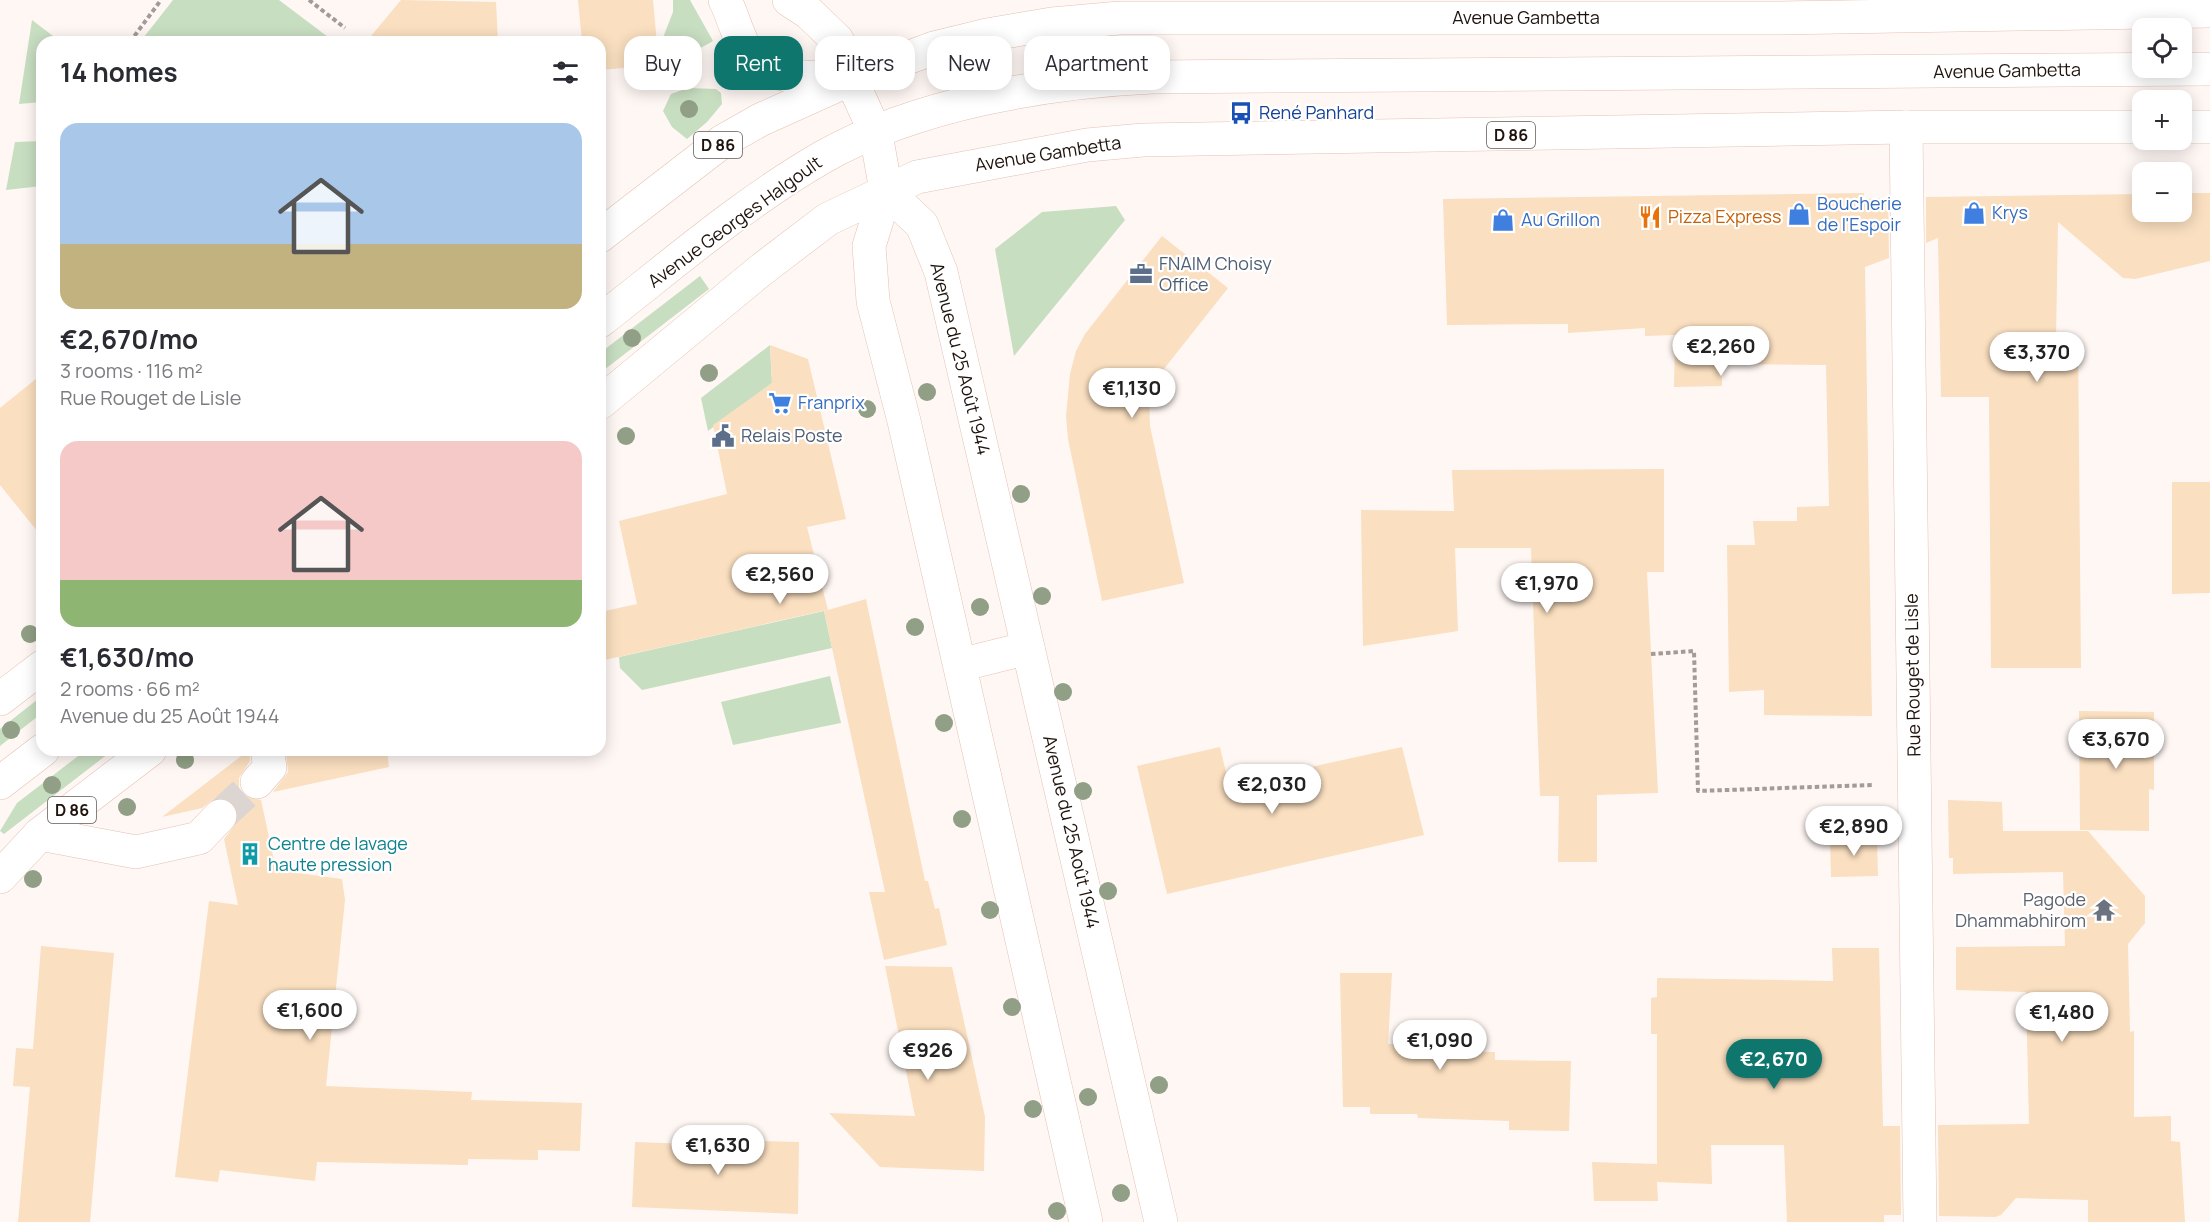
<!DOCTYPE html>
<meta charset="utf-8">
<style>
:root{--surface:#fff;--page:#f7f7f7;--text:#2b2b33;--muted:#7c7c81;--accent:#0f766e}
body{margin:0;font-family:Manrope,sans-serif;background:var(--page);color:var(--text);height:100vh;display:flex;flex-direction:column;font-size:22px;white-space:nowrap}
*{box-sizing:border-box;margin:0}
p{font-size:20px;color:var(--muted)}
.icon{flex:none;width:33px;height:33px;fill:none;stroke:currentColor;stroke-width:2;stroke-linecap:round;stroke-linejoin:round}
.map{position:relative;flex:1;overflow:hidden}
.details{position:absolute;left:36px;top:36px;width:570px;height:720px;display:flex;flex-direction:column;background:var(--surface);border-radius:18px;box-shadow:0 3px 15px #0003}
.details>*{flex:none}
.top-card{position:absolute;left:624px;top:36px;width:570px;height:54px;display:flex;gap:12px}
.fabs{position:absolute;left:2132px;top:18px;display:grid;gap:12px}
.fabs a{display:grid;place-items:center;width:60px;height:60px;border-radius:12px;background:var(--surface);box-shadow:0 3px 15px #0003;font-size:30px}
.price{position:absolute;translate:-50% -51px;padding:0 14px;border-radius:21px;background:#fff;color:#222;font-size:20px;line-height:39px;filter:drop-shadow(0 2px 3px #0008)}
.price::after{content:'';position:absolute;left:50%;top:36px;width:18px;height:14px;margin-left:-9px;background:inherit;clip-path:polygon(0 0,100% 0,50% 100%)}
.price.selected{background:var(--accent);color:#fff}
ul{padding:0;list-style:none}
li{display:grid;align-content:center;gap:12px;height:318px;padding:0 24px}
li span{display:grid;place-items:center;height:186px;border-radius:18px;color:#555}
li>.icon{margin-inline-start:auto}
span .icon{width:108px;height:108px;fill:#fffc;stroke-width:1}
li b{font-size:26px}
h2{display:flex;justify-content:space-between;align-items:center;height:72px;padding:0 24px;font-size:26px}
.pill{padding:0 21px;border-radius:18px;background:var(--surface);box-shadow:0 3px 15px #0003;font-size:21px;line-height:54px}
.pill.selected{background:var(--accent);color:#fff}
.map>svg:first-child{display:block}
.green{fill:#c8dec1}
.building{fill:#fadfc0}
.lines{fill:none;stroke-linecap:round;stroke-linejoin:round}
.minor-tunnel{stroke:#ddd5d1;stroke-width:33;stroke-dasharray:33 16;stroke-linecap:butt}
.minor-casing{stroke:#e4c1b1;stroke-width:34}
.major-casing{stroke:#e4c1b1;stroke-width:34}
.path{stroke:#a49a96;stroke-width:4;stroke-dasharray:4.5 3;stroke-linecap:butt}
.minor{stroke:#fff;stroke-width:33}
.major{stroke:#fff;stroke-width:33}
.tree{fill:#909f85}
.labels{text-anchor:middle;stroke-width:4.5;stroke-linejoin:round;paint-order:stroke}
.shield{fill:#fff;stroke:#625a56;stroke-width:1.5}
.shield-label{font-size:16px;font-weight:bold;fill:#1f130d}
.street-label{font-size:18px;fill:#1f130d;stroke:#fff}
.transit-label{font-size:18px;fill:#164399;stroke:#fff;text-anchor:start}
.shop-label{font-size:18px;fill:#366cbe;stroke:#fff;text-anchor:start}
.food-label{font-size:18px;fill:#c56008;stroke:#fff;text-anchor:start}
.service-label{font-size:18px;fill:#4e5e75;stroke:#fff;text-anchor:start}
.culture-label{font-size:18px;fill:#0d838f;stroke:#fff;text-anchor:start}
.worship-label{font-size:18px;fill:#5b616d;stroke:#fff;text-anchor:end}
</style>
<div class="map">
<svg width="2210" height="1222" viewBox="0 0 2210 1222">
<rect width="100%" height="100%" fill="#fff7f4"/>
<!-- green -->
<g class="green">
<path d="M173 0H279L332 40 362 39V42H140Z"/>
<path d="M673 0H690L713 41C693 53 676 61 664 35L673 12Z"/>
<path d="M32 20 61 42H42V102L19 104Z"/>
<path d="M688 88 716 89 721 93 722 104 707 122 687 139 672 127 663 111 671 94Z"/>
<path d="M42 141V186L6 190 15 142Z"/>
<path d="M1116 206 1125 220 1014 356 995 249 1042 212Z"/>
<path d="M700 276 709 289 600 373V353Z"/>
<path d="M770 345 772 383 708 431 701 398Z"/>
<path d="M824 611 832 648 642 690 620 668 619 657Z"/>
<path d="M830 676 841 723 733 745 721 702Z"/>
<path d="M42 696V713L0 746V729Z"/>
<path d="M86 750H113L4 834 0 831 17 803Z"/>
</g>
<!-- building -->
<g class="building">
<path d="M401 0 496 2 498 42H366Z"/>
<path d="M578 0H653L659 65 600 70V42H582Z"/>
<path d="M1864 193V199L1888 198 1889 258 1865 267 1872 716 1764 715V690L1729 692 1727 545H1755L1753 521H1797V507L1829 506 1826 365 1722 364V386L1674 387 1675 335 1645 336V328L1568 333V324L1447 325 1443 199Z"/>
<path d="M2181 193H2210V261L2135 279 2123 278 2058 222 2056 339 2078 340 2081 668H1991L1989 397H1941L1938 238 1926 243V197L2142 194V212H2181Z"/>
<path d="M1162 236 1228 288 1156 379 1149 396 1150 426 1184 583 1102 601 1068 439 1066 416 1070 374 1076 351 1085 334Z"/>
<path d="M770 345 808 359 846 519 807 527 828 610 866 599 925 881H928L935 909 939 908 947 945 884 960 869 892H885L824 611 827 610 600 661V612L637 604 619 521 727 494 713 425 772 383Z"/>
<path d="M42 374V537L0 485V408Z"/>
<path d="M1664 469V572H1647L1658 793 1597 795V862H1558L1559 796H1540L1531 548H1455L1458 631 1363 646 1361 510 1454 511 1452 470Z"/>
<path d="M2172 482H2210V593L2172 594Z"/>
<path d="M2079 711 2154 712V790L2149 789V831L2080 830Z"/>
<path d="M1220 747 1229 785 1402 747 1424 835 1167 894 1137 766Z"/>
<path d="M249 750 250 761 239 778V788L245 796 261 800 276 870 342 879 345 900 326 1086 472 1092 471 1100 582 1103 580 1151 538 1150V1160L468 1159V1165L317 1162 315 1181 220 1170 218 1182 175 1177 209 901 238 905 224 839 238 821V811L232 802 224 798H215L202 808 162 817Z"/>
<path d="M387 750 389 767 273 792 288 772 286 751Z"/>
<path d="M1948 800 2002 802 2003 831H2088L2145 896V923L2128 944 2130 1032 2134 1031V1117L2171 1116V1141L2180 1142 2185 1222H2088V1200L2016 1198 2001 1215 1995 1217 1939 1216 1938 1125 2029 1124 2026 992 1956 990V947L2065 946 2063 872 1953 874V858H1949Z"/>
<path d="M1830 838H1877L1878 876 1831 877Z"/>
<path d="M41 946 114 953 90 1222H18L30 1087 13 1086 16 1048 33 1049Z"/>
<path d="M1832 948H1879L1883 1126H1900L1901 1215H1884V1222H1787L1784 1145H1711L1712 1184 1657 1182 1658 1201H1594L1592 1162 1657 1164V1034H1651V998L1657 997V978L1833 981Z"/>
<path d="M885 966 952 967 985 1117 984 1171 880 1167 829 1113 915 1116Z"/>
<path d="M1340 973H1392L1388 1044H1420V1051L1495 1052V1060L1571 1061 1569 1131 1509 1130V1121L1418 1118 1417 1114H1370V1107H1343Z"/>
<path d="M690 1139 799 1142 798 1214 632 1207 635 1142 690 1144Z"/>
</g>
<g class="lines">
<!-- minor-tunnel -->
<path class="minor-tunnel" d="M220 816 257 782"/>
<!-- minor casing -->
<g class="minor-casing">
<g id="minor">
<path d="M1906 127 1920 1222"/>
<path d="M600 321C672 265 743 203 823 157 916 104 1046 82 1152 77L2210 69"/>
<path d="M960 665 1028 648"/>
<path d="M257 782 270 767 267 750"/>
<path d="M0 783 43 750"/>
<path d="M40 834 136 852 199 838 220 816"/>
</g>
</g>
<!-- major casing -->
<g class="major-casing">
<g id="major">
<path d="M725 0C734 18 738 39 749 55 767 82 818 76 846 79"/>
<path d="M789 0 809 13 837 40 848 58 851 79 876 134 886 191 869 246 873 301 904 421 1086 1222"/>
<path d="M2181 127H2210"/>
<path d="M886 191 922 225 941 272 1161 1222"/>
<path d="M600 236 723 141 760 120 851 79 934 48 987 35 1052 24 1120 18H1779L2210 11"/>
<path d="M600 403 761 270 828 219 917 177 1087 145 1143 140 1906 127H2142"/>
<path d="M0 699 42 667"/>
<path d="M0 877 40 834 150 750"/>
</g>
</g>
<!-- path -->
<g class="path">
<path d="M309 0 345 28"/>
<path d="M130 42 161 0"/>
<path d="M1651 654 1694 651 1698 791 1872 785"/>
</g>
<!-- minor -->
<use href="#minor" class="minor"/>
<!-- major -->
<use href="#major" class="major"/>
</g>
<!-- trees -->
<g class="tree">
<circle cx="689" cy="109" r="9"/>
<circle cx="632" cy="338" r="9"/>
<circle cx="709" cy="373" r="9"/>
<circle cx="927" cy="392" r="9"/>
<circle cx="867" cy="409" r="9"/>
<circle cx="626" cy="436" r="9"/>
<circle cx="1021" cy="494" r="9"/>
<circle cx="1042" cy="596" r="9"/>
<circle cx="980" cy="607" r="9"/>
<circle cx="915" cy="627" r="9"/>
<circle cx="30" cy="634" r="9"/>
<circle cx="1063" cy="692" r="9"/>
<circle cx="944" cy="723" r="9"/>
<circle cx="11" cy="730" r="9"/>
<circle cx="185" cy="760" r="9"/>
<circle cx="52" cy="785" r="9"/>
<circle cx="1083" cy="791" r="9"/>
<circle cx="127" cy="807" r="9"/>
<circle cx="962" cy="819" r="9"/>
<circle cx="33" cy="879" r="9"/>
<circle cx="1108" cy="891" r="9"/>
<circle cx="990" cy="910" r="9"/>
<circle cx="1012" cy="1007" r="9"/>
<circle cx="1159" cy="1085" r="9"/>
<circle cx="1088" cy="1097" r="9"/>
<circle cx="1033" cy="1109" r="9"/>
<circle cx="1121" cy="1193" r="9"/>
<circle cx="1057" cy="1211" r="9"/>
</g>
<!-- icons -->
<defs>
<g id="bus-bare" transform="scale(1.8)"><path d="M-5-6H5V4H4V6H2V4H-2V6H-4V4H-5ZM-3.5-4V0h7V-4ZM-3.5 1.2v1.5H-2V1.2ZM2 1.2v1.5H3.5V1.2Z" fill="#1a4fb4" stroke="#fff" stroke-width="2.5" paint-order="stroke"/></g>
<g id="shop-bare" transform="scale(1.8)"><path d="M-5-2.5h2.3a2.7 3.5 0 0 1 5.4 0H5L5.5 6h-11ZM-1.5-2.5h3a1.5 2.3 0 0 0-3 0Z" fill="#3f7fe0" stroke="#fff" stroke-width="2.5" paint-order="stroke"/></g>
<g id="restaurant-bare" transform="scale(1.8)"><path d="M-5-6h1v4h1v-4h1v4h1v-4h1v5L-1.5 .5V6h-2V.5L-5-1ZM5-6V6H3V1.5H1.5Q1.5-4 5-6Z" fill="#e8710a" stroke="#fff" stroke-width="2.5" paint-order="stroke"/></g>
<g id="office-bare" transform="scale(1.8)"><path d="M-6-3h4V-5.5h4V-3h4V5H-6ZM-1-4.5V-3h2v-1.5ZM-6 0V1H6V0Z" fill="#5c6f8a" stroke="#fff" stroke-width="2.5" paint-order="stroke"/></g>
<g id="supermarket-bare" transform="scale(1.8)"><path d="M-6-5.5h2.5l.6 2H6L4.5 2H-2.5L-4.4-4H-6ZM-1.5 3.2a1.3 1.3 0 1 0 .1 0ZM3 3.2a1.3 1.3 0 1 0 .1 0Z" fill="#3f7fe0" stroke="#fff" stroke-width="2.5" paint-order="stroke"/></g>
<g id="civic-bare" transform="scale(1.8)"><path d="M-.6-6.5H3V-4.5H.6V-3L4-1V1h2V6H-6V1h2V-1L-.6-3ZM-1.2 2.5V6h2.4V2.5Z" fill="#5c6f8a" stroke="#fff" stroke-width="2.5" paint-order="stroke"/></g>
<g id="building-bare" transform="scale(1.8)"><path d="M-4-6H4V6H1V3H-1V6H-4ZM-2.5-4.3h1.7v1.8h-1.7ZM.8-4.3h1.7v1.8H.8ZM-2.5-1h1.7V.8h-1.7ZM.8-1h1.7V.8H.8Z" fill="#0f9aa8" stroke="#fff" stroke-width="2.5" paint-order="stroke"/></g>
<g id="temple-bare" transform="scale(1.8)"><path d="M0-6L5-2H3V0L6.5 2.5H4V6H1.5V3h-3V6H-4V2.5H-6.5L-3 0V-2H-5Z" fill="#6b7280" stroke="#fff" stroke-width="2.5" paint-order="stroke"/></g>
</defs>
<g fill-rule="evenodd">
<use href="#bus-bare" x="1241" y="113"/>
<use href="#shop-bare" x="1974" y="213"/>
<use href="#shop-bare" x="1799" y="214"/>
<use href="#restaurant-bare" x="1650" y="217"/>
<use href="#shop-bare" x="1503" y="220"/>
<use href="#office-bare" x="1141" y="274"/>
<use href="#supermarket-bare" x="780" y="403"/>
<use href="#civic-bare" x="723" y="436"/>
<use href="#building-bare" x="250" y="854"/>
<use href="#temple-bare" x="2104" y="910"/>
</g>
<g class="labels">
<!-- shield labels -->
<g class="shield">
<rect x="1487" y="122" width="48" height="26" rx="4.5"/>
<rect x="694" y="132" width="48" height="26" rx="4.5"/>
<rect x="48" y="797" width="48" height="26" rx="4.5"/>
</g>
<g class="shield-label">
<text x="1511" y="141">D 86</text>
<text x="718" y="151">D 86</text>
<text x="72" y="816">D 86</text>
</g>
<!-- street labels -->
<g class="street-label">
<text x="1526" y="24">Avenue Gambetta</text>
<text transform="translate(2007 71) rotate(-1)" y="6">Avenue Gambetta</text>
<text transform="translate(1048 154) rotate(-9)" y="6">Avenue Gambetta</text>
<text transform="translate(735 222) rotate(-36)" y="6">Avenue Georges Halgoult</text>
<text transform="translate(960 359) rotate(76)" y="6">Avenue du 25 Août 1944</text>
<text transform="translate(1913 675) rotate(-91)" y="6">Rue Rouget de Lisle</text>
<text transform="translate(1071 832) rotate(77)" y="6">Avenue du 25 Août 1944</text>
</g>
<!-- transit labels -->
<g class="transit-label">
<text x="1259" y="119">René Panhard</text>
</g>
<!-- shop labels -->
<g class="shop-label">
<text x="1817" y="210">Boucherie<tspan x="1817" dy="21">de l'Espoir</tspan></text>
<text x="1992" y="219">Krys</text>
<text x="1521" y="226">Au Grillon</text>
<text x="798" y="409">Franprix</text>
</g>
<!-- food labels -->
<g class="food-label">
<text x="1668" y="223">Pizza Express</text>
</g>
<!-- service labels -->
<g class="service-label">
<text x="1159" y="270">FNAIM Choisy<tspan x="1159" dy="21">Office</tspan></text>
<text x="741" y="442">Relais Poste</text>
</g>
<!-- culture labels -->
<g class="culture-label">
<text x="268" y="850">Centre de lavage<tspan x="268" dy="21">haute pression</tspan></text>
</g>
<!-- worship labels -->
<g class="worship-label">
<text x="2086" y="906">Pagode<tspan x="2086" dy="21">Dhammabhirom</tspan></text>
</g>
</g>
</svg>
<div class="fabs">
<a><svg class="icon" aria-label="locate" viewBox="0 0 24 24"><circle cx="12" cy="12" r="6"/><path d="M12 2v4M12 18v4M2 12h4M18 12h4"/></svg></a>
<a>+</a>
<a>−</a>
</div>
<b class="price" style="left:1721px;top:377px">€2,260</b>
<b class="price" style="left:2037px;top:383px">€3,370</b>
<b class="price" style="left:1132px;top:419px">€1,130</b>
<b class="price" style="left:780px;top:605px">€2,560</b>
<b class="price" style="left:1547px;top:614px">€1,970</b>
<b class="price" style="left:2116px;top:770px">€3,670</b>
<b class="price" style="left:1272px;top:815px">€2,030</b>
<b class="price" style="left:1854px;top:857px">€2,890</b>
<b class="price" style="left:310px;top:1041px">€1,600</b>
<b class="price" style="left:2062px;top:1043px">€1,480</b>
<b class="price" style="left:1440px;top:1071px">€1,090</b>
<b class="price" style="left:928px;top:1081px">€926</b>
<b class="price selected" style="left:1774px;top:1090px">€2,670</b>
<b class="price" style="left:718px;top:1176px">€1,630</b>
<div class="top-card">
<a class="pill">Buy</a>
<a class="pill selected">Rent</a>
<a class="pill">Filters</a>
<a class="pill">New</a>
<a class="pill">Apartment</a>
</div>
<section class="details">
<h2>14 homes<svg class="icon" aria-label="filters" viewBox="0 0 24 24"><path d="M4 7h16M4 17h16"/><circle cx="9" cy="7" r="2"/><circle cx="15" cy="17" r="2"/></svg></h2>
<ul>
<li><span style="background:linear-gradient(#a9c7e8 65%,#c2b280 0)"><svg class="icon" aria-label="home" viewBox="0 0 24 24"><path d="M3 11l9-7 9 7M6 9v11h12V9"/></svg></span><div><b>€2,670/mo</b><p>3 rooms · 116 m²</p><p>Rue Rouget de Lisle</p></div></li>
<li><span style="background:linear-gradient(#f6c9c9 75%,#8fb573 0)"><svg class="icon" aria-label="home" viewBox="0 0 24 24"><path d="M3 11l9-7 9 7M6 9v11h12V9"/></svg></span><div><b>€1,630/mo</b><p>2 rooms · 66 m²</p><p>Avenue du 25 Août 1944</p></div></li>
</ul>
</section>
</div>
